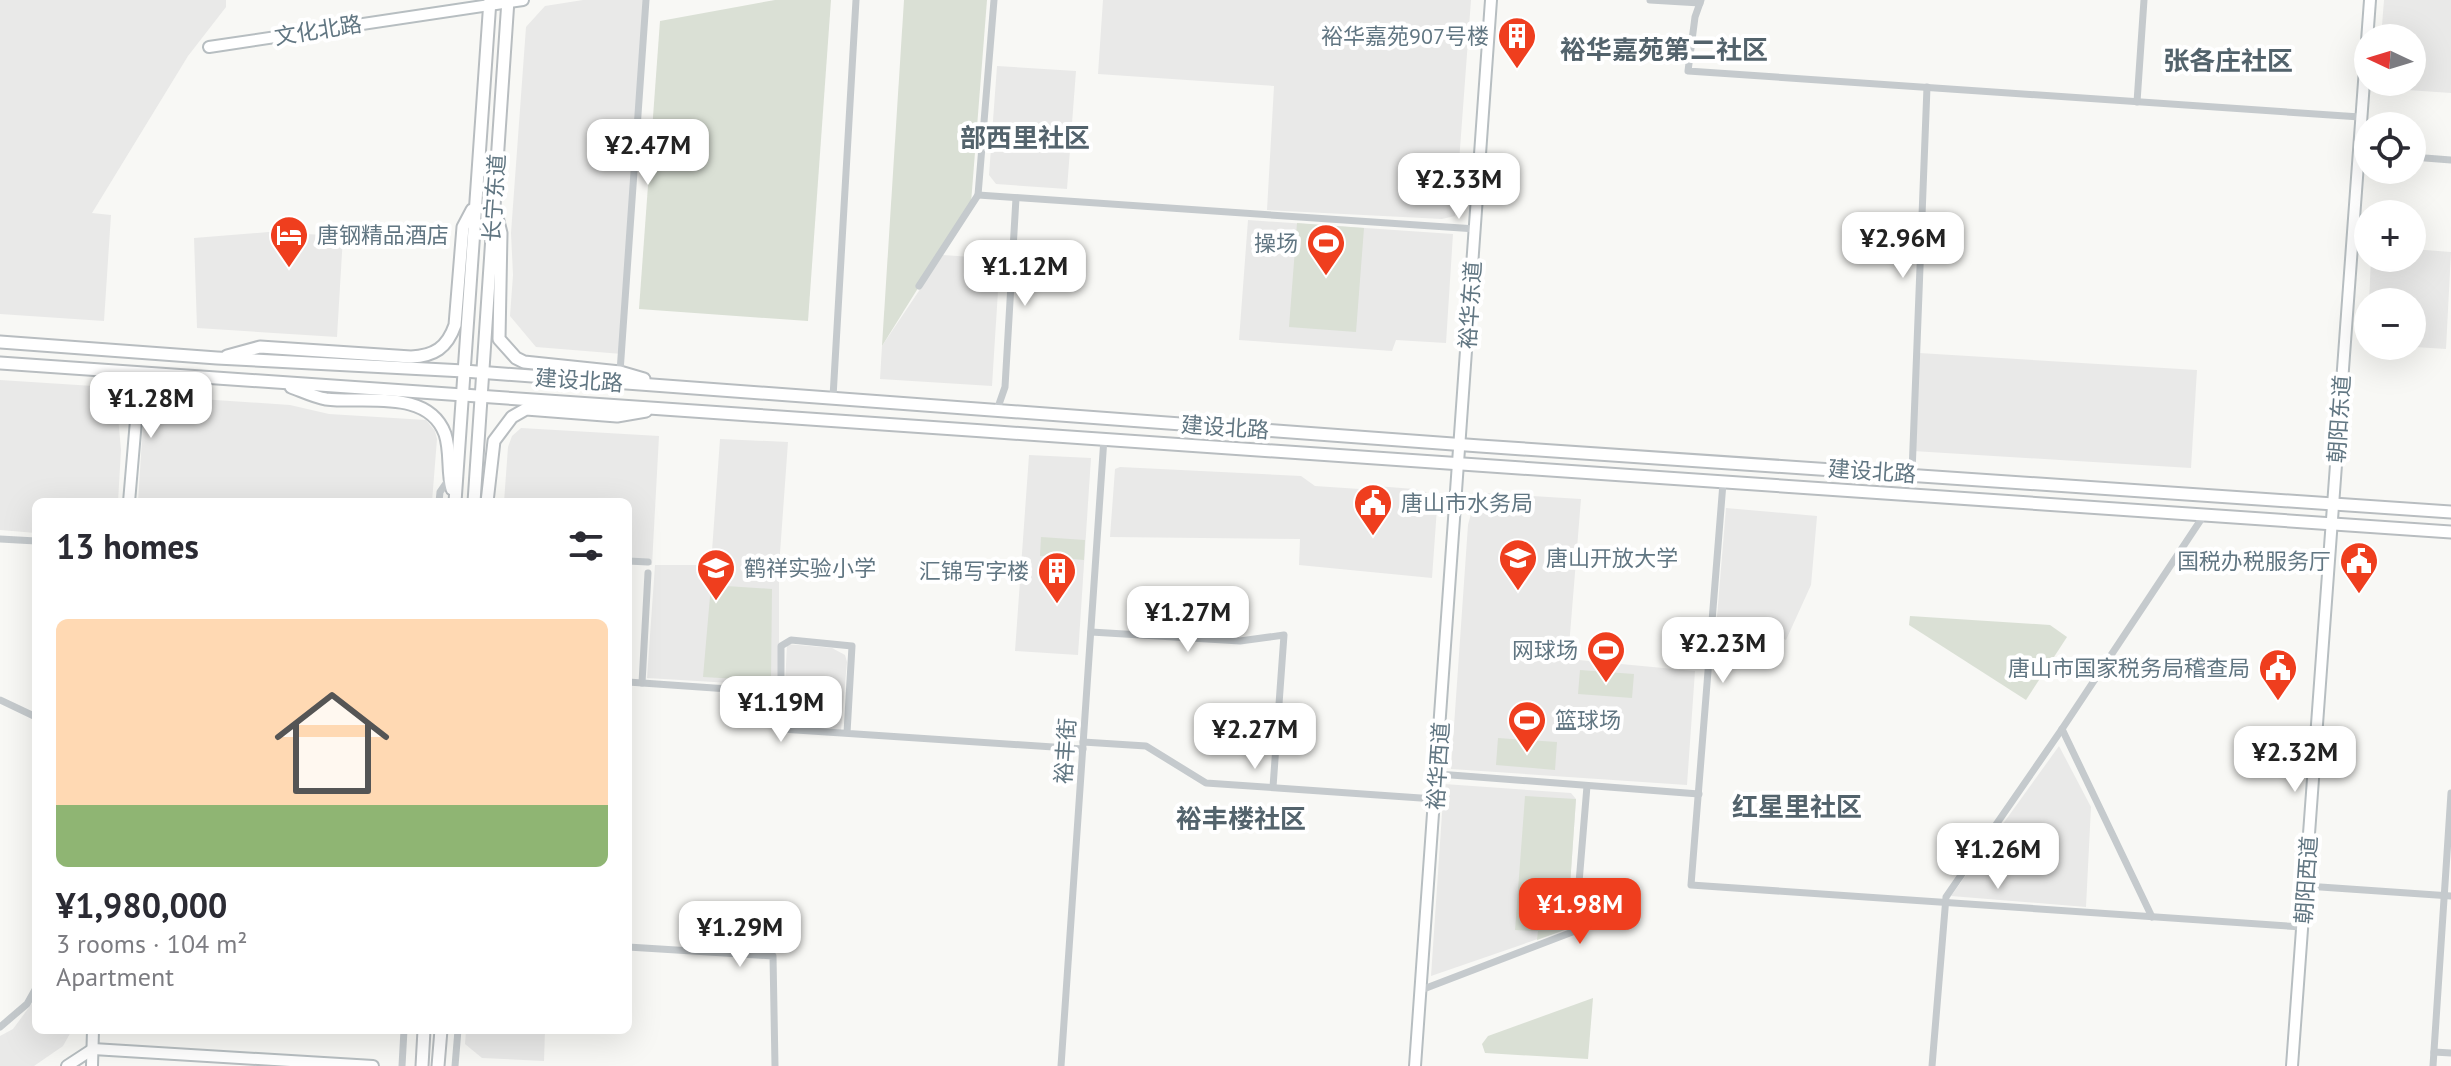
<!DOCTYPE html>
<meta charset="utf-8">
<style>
:root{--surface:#fff;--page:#f2f2f3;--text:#2b2b33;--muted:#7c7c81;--accent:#ef3e1e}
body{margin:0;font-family:"PT Sans","Noto Sans SC",sans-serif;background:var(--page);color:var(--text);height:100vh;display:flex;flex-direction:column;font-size:30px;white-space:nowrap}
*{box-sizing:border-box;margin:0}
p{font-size:26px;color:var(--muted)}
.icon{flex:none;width:44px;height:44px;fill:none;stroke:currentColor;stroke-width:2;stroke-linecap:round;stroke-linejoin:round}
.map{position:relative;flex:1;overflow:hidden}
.details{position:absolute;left:32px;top:498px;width:600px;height:536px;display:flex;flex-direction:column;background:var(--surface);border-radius:12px;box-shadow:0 8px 32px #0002}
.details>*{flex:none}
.needle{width:52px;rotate:274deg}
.fabs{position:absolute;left:2354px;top:24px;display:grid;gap:16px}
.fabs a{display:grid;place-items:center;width:72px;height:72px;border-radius:50%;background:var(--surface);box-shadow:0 8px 32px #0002;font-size:40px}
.price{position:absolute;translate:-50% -68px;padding:0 18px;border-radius:16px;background:#fff;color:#222;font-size:26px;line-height:52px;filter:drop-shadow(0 2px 4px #0008)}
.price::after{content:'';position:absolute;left:50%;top:48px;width:24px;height:18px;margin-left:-12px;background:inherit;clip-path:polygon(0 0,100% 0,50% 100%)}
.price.active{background:var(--accent);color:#fff}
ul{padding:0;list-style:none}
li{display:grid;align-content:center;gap:16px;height:424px;padding:0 24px}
li span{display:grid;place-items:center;height:248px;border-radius:12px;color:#555}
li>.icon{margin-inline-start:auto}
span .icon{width:144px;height:144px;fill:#fffc;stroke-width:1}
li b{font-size:34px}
h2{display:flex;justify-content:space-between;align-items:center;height:96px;padding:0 24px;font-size:34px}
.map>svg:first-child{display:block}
.built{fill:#e9e9e8}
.green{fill:#dae0d5}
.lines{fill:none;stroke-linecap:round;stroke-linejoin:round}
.secondary-casing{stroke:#b7bec1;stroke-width:14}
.primary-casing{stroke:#b8bdc0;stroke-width:15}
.street{stroke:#c5cacd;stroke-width:7}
.secondary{stroke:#fff;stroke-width:10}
.primary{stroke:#fff;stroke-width:11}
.labels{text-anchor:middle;stroke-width:8;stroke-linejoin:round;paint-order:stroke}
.street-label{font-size:22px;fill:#617682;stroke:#fff}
.poi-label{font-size:22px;fill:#617682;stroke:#fff;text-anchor:end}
.quarter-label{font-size:26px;font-weight:bold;fill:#53636c;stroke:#fff}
</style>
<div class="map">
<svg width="2451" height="1066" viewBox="0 0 2451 1066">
<rect width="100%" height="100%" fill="#f8f8f5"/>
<!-- built -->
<g class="built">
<path d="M0 0H226V7L188 56 92 213 111 215 104 321 0 314Z"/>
<path d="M583 0H646L622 354 536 347 510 316 513 275 511 233 526 27 545 6Z"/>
<path d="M1103 0H1471L1455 216 1442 219 1267 210 1274 86 1098 74Z"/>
<path d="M2384 0H2451V93L2378 88V82H2412V38H2381Z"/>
<path d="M997 66 1076 71 1067 189 996 184 989 175Z"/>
<path d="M1248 220 1453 234 1446 343 1396 340 1392 351 1239 340Z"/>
<path d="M269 232 343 236 337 337 197 328 194 238Z"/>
<path d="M2412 249 2451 252 2446 349 2400 346H2412V302H2369L2371 258H2412Z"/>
<path d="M943 255 1000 259 992 386 880 379 882 346Z"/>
<path d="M1919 353 2197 370 2191 468 1913 451Z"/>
<path d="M0 380 109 387 116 393 121 450 118 502H36V533L0 530Z"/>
<path d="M156 396 290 405 329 414 426 420 435 431 437 439 432 502H138L144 407 150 398Z"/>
<path d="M521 428 659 436 652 565 628 564V502H504L508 447 512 436Z"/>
<path d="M720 439 788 442 779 567V686L647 678 655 565H711Z"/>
<path d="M1029 455 1091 458 1078 655 1015 651Z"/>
<path d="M1120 467 1301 476 1315 486 1375 490 1376 486 1414 489 1426 492 1437 508 1432 578 1299 565 1300 539 1110 537 1115 469Z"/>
<path d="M1485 493 1581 499 1568 659 1695 671 1687 785 1451 769 1468 525 1473 506Z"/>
<path d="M1726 508 1817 516 1811 585 1786 640 1743 621 1717 617Z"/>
<path d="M787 644 832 648 845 655 847 662 841 730 783 725Z"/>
<path d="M2059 746 2091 807 2086 907 1951 896Z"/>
<path d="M1444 784 1571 793 1576 799 1567 929 1431 976Z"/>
<path d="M36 998V1030H72L63 1046 34 1066H0V1036L13 1029Z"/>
<path d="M466 1030H545L544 1061 482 1058 465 1044Z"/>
</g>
<!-- green -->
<g class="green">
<path d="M775 0H831L808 321 639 309 660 21Z"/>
<path d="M904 0H987L971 203 882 346Z"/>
<path d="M1297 223 1364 228 1356 332 1289 327Z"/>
<path d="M1041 537 1085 540 1084 560 1040 556Z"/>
<path d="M711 585 772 589 771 681 703 677Z"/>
<path d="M1910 616 2050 625 2067 637 2026 700 1909 625Z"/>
<path d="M1580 670 1634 674 1632 698 1578 694Z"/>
<path d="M1498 738 1557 742 1555 770 1496 765Z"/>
<path d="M1525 796 1576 799 1567 929 1537 940 1538 931 1515 930Z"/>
<path d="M1593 998 1588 1059 1485 1053 1482 1044 1488 1036Z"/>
</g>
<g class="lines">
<!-- secondary casing -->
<g class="secondary-casing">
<g id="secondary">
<path d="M209 47 523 0"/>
<path d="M129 502 138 397 146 373"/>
<path d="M67 1066 93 1049 373 1066"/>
<path d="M92 1066 93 1030"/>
<path d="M1415 1066 1491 0"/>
<path d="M2292 1066 2370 0"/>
</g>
</g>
<!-- primary casing -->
<g class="primary-casing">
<g id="primary">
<path d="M496 213 501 233 499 339 516 358 524 362 620 372 644 379"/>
<path d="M0 342 217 358 464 371 1480 446 2451 512"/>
<path d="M227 356 260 347 411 357C434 356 447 348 455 325L463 227 472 210"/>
<path d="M0 363C817 419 1634 477 2451 532"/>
<path d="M291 387C302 391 314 397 326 399 364 404 428 388 445 434 451 452 447 471 452 489"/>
<path d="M455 502 490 0"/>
<path d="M474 502 508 0"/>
<path d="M487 502 494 441 512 417 526 409 617 416 646 411"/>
<path d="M422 1066 424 1030"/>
<path d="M438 1066 441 1030"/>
</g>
</g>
<!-- street -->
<g class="street">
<path d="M994 0 978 195 1476 229"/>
<path d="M1650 0 1700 3"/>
<path d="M1701 0 1695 17 1688 71 2360 117"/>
<path d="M2137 102 2144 0"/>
<path d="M2412 157 2451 160"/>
<path d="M919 286 978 195"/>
<path d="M620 372 646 0"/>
<path d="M833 397 856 0"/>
<path d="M997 410 1005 387 1016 198"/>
<path d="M1912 473 1927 87"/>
<path d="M1723 483 1691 885 2302 927"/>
<path d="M439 502 440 492 449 479"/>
<path d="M0 539 36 541"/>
<path d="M628 561 648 562"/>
<path d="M1091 632 1240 641 1284 635 1273 787"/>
<path d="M628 682 770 692"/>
<path d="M642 683 648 573"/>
<path d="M0 700 36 717"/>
<path d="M2062 729 2152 917"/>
<path d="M847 733 852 646 791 640 781 646V729L1083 749"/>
<path d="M1083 742 1146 746 1206 783 1435 799"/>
<path d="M1438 774 1699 794"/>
<path d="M36 787V867"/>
<path d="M2306 886 2451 896"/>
<path d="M628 947 773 956 775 1066"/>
<path d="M1421 990 1575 931 1587 786"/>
<path d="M0 1027 27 1004 36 988"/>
<path d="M2434 1052 2451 1053"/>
<path d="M402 1066 404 1030"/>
<path d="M455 1066 458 1030"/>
<path d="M1061 1066 1104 438"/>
<path d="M1932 1066 1946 897 2062 729 2204 515"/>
<path d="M2433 1066 2451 793"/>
</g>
<!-- secondary -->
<use href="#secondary" class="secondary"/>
<!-- primary -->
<use href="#primary" class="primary"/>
</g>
<!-- icons -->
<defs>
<g id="building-pin" transform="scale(2)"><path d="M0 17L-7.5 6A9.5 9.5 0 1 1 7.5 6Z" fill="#ef3e1e" stroke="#fff"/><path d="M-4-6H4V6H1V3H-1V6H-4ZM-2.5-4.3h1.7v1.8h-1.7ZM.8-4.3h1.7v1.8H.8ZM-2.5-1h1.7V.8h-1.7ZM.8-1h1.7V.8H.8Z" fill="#fff"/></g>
<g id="hotel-pin" transform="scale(2)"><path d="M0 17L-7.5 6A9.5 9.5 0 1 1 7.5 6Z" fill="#ef3e1e" stroke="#fff"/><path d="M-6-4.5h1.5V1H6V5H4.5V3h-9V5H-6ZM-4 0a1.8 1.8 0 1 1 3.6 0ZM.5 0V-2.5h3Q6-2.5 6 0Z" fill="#fff"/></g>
<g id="stadium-pin" transform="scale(2)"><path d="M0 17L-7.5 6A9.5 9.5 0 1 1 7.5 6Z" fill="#ef3e1e" stroke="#fff"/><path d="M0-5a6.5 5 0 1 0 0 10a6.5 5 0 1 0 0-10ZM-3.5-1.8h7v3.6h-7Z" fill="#fff"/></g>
<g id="civic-pin" transform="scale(2)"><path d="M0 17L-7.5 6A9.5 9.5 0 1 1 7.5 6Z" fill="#ef3e1e" stroke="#fff"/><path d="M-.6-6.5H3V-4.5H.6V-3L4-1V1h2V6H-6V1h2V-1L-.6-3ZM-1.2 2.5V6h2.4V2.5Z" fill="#fff"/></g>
<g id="university-pin" transform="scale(2)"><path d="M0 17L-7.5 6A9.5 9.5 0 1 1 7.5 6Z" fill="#ef3e1e" stroke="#fff"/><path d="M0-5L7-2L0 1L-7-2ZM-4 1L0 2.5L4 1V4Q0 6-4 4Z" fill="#fff"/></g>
<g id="school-pin" transform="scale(2)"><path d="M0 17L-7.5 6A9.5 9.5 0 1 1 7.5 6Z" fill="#ef3e1e" stroke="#fff"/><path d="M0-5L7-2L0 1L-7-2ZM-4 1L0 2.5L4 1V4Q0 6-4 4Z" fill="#fff"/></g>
</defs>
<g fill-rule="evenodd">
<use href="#building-pin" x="1517" y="36"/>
<use href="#hotel-pin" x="289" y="235"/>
<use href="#stadium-pin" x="1326" y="243"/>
<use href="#civic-pin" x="1373" y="503"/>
<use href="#university-pin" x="1518" y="558"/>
<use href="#civic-pin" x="2359" y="561"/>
<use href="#school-pin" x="716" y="568"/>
<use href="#building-pin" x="1057" y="571"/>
<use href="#stadium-pin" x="1606" y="650"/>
<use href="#civic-pin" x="2278" y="668"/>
<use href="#stadium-pin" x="1527" y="720"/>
</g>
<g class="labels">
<!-- street labels -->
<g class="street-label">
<text transform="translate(318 30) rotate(-9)" y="8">文化北路</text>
<text transform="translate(494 198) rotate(-86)" y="8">长宁东道</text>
<text transform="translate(1470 305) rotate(-86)" y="8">裕华东道</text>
<text transform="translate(579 380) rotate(4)" y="8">建设北路</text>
<text transform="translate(2339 419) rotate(-86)" y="8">朝阳东道</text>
<text transform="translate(1225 427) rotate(4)" y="8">建设北路</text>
<text transform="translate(1872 471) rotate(4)" y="8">建设北路</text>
<text transform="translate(1065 751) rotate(-86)" y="8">裕丰街</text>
<text transform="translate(1438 766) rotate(-86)" y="8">裕华西道</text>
<text transform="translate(2306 880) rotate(-86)" y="8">朝阳西道</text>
</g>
<!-- poi labels -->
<g class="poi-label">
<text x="1489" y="44">裕华嘉苑907号楼</text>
<text x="317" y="243" text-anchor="start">唐钢精品酒店</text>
<text x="1298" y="251">操场</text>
<text x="1401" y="511" text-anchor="start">唐山市水务局</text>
<text x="1546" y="566" text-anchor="start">唐山开放大学</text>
<text x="2331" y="569">国税办税服务厅</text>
<text x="744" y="576" text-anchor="start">鹤祥实验小学</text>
<text x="1029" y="579">汇锦写字楼</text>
<text x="1578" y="658">网球场</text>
<text x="2250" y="676">唐山市国家税务局稽查局</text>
<text x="1555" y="728" text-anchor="start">篮球场</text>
</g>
<!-- quarter labels -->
<g class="quarter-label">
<text x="1664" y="59">裕华嘉苑第二社区</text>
<text x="2228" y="70">张各庄社区</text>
<text x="1025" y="147">部西里社区</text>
<text x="1797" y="816">红星里社区</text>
<text x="1241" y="828">裕丰楼社区</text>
</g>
</g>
</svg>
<div class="fabs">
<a><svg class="needle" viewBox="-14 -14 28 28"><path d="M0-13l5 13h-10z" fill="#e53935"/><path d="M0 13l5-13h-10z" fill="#7c7c81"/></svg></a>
<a><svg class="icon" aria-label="locate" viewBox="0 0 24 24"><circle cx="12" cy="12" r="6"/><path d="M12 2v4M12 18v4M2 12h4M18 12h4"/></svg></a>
<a>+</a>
<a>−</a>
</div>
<b class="price" style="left:648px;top:187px">¥2.47M</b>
<b class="price" style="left:1459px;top:221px">¥2.33M</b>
<b class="price" style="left:1903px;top:280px">¥2.96M</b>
<b class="price" style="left:1025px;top:308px">¥1.12M</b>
<b class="price" style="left:151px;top:440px">¥1.28M</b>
<b class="price" style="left:1188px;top:654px">¥1.27M</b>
<b class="price" style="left:1723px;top:685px">¥2.23M</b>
<b class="price" style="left:781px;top:744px">¥1.19M</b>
<b class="price" style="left:1255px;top:771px">¥2.27M</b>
<b class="price" style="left:2295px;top:794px">¥2.32M</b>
<b class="price" style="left:1998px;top:891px">¥1.26M</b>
<b class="price active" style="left:1580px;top:946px">¥1.98M</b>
<b class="price" style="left:740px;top:969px">¥1.29M</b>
<section class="details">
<h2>13 homes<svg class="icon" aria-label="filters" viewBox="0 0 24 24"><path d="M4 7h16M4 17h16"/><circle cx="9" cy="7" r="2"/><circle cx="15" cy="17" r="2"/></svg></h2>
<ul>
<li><span style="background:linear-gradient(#ffd9b3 75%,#8fb573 0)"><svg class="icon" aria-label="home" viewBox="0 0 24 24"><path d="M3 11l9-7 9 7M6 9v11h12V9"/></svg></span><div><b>¥1,980,000</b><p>3 rooms · 104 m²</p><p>Apartment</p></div></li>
</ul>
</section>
</div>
